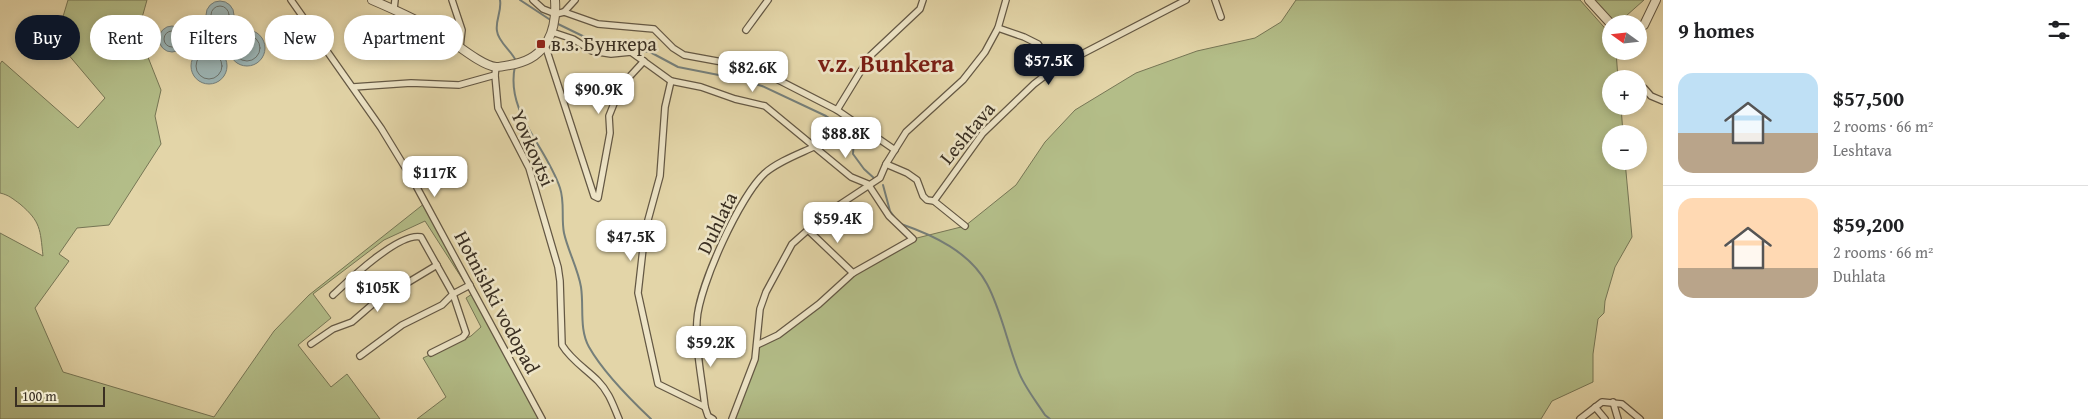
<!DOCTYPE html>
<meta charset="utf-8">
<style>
:root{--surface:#fff;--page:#f6f6f6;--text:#202124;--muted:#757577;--line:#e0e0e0;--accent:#111827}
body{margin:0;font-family:"Gentium Book Plus",serif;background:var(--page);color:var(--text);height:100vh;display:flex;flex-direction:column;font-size:19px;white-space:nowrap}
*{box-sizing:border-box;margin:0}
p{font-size:16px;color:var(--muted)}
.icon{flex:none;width:28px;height:28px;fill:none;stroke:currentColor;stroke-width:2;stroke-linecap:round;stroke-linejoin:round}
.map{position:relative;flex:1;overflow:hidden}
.side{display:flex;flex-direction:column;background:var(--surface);width:425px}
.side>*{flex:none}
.top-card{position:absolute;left:15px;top:15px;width:475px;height:45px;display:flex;gap:10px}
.needle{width:32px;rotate:285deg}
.controls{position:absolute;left:1602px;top:15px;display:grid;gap:10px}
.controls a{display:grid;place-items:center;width:45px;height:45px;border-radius:50%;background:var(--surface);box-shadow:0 2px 8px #0003;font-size:25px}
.scale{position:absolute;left:15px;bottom:12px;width:90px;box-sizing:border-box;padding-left:5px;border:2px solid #3a2f22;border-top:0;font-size:14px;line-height:18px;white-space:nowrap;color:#3a2f22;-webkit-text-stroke:4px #ede4c6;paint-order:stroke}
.price{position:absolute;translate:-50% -42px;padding:0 11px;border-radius:10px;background:#fff;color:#222;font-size:16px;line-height:32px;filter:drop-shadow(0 1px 2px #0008)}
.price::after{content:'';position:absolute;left:50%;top:30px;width:15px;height:11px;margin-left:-8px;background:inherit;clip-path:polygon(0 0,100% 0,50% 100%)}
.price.active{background:var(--accent);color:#fff}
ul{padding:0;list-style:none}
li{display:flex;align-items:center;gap:15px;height:125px;padding:0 15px}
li+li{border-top:1px solid var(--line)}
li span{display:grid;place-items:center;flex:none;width:140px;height:100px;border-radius:15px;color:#555}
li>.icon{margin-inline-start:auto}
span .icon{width:60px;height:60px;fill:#fffc;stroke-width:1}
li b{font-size:21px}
h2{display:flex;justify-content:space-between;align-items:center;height:60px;padding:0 15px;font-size:21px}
.tag{padding:0 18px;border-radius:22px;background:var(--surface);box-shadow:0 2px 8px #0003;font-size:18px;line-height:45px}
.tag.active{background:var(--accent);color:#fff}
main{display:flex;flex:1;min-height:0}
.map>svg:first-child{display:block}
.green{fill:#b3bd88;stroke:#767655}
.water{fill:#9cb5b5;stroke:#757f7a}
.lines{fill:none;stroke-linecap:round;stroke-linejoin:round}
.shore{stroke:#6b726c;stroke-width:1}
.stream{stroke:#757f7a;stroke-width:2}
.minor-casing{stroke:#645844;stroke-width:8}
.tertiary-casing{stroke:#645844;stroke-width:10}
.minor{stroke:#ede4c6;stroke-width:5.5}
.tertiary{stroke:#ede4c6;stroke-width:8}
.poi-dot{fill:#8f2418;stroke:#ede4c6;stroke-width:2}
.labels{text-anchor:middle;stroke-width:5;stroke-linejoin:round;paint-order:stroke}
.poi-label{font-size:20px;fill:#3a2f22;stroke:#ede4c6;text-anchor:start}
.street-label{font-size:20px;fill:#3a2f22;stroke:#ede4c6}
.district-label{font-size:25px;font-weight:bold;fill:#7a1f14;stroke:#ede4c6}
</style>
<main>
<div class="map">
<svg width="1663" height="419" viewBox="0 0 1663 419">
<rect width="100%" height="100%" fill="#e3d5a8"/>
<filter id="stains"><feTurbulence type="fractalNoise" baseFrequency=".004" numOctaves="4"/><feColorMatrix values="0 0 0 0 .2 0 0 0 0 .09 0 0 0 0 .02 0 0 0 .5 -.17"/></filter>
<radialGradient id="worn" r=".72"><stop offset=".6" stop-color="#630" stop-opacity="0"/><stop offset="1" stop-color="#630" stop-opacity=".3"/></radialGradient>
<!-- green -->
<g class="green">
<path d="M68 0H147L138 32 161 90 155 116 161 144 109 225 77 228 59 254 69 261 35 308 63 372 214 417 274 331 309 295 425 203 542 419H417L446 397 423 358 471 336 481 327 466 298 472 294 425 221 384 240 313 294 331 318 298 345 331 387 347 374 380 419H0V233L43 256C40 229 41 222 20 204 13 199 9 195 0 193V64L2 61 78 128 105 98 56 40Z"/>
<path d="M1296 0H1580L1611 35V51H1616L1618 79H1611V106H1621L1623 134H1611V161H1625L1632 237 1615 267 1605 301 1604 313 1598 319 1593 354V382L1552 401 1541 419H732L757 345 778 335 853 273 913 239 965 226 1016 185 1045 142 1075 110 1136 73 1197 51 1255 38 1281 22Z"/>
<path d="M1589 0H1644L1617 24H1611Z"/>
</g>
<!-- water -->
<g class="water">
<circle cx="220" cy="15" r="14"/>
<circle cx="172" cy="39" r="13"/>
<circle cx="247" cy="48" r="18"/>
<circle cx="209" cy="66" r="18"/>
</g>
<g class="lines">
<!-- shore -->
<g class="shore">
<circle cx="220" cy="15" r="9"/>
<circle cx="172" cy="39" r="8"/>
<circle cx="247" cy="48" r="13"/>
<circle cx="209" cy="66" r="13"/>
</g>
<!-- stream -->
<g class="stream">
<path d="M500 0C502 11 495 21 497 31 498 42 512 51 516 61"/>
<path d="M520 0 552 21"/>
<path d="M556 23 595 42 620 48 650 52 678 67 734 78 762 86 826 116 845 128 854 140 853 154 864 169 875 179"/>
<path d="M515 66C505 112 546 146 560 188 565 203 561 218 564 233 568 251 578 269 581 287 584 307 579 329 589 347 602 370 632 401 651 419"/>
<path d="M883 185 890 211 895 218"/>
<path d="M901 224C933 235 970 252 987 284 1001 310 1007 342 1018 370 1023 385 1036 401 1045 415L1050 419"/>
</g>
<!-- minor casing -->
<g class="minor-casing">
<g id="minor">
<path d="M291 0 381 128 414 182 542 419"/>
<path d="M452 0 462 30 460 47"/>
<path d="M533 0 543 9 556 14 564 12 598 24 654 29 673 48 684 55 755 68 837 110 895 150"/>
<path d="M1215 0 1221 17"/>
<path d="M394 9 395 0"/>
<path d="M564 12 575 0"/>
<path d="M998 28 1024 37 1038 44 1055 68"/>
<path d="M746 30 768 0"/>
<path d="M552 32 573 39 592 51 611 54 631 52 671 81 701 87 735 99 765 106 851 177 868 184 889 216 913 239 853 273 819 304 778 335 757 345"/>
<path d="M545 45 594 196 598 198 610 133 609 116 621 86 644 61"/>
<path d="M495 75 498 108 529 168 558 267 560 281 562 345C571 360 586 369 598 381 609 392 613 405 619 419"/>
<path d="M671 81 665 107 660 176 645 231 638 293 658 384 705 407"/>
<path d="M353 87 411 83 459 85 495 75 496 67"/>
<path d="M1644 88 1651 96 1663 101"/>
<path d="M837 110 870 56 920 9 923 0"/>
<path d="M886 164 907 173 917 180 923 196 927 200 934 201 965 226"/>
<path d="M934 201 983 133 1034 84 1055 68 1186 0"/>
<path d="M808 230 853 273"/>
<path d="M333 295C349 280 399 232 421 237L453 294 466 333 463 337 431 353"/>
<path d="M311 344 333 329 352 322 374 303 437 265"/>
<path d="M360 356 402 325 442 305 453 294 470 285"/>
<path d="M1613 402 1618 419"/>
<path d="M1595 407 1605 419"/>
<path d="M713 419 708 416 705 407C702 378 695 348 697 320 699 286 740 196 765 173 779 161 799 154 816 146"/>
<path d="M732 419 755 359 760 309 766 292 792 244 827 213 880 178 886 164 906 132 963 80 985 52 998 28 1006 0"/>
<path d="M1580 419 1602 402 1622 404 1640 419"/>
</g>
</g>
<!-- tertiary casing -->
<g class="tertiary-casing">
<g id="tertiary">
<path d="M372 0C393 9 414 18 434 30 450 38 479 65 496 67 502 67 509 65 515 64 547 57 557 30 555 0"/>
<path d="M1589 0 1611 24"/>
<path d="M1639 28 1644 25 1656 0"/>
</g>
</g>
<!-- minor -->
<use href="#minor" class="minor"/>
<!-- tertiary -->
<use href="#tertiary" class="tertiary"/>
</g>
<!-- markers -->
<rect class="poi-dot" x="536" y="39" width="10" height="10" rx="2.5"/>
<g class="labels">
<!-- poi labels -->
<g class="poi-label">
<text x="551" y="51">в.з. Бункера</text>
</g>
<!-- street labels -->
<g class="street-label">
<text transform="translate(967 133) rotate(-50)" y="7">Leshtava</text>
<text transform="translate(533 148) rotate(67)" y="7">Yovkovtsi</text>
<text transform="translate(717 223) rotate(-64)" y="7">Duhlata</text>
<text transform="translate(497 302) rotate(62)" y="7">Hotnishki vodopad</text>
</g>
<!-- district labels -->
<g class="district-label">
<text x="886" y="72">v.z. Bunkera</text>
</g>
</g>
<rect width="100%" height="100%" filter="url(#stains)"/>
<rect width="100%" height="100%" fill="url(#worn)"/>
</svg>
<div class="controls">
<a><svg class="needle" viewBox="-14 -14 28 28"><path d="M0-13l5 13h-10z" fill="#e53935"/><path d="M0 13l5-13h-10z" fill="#757577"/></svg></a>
<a>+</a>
<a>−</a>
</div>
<div class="scale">100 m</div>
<b class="price active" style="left:1049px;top:86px">$57.5K</b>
<b class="price" style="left:753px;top:93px">$82.6K</b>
<b class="price" style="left:599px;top:115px">$90.9K</b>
<b class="price" style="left:846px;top:159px">$88.8K</b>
<b class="price" style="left:435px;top:198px">$117K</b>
<b class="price" style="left:838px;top:244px">$59.4K</b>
<b class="price" style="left:631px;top:262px">$47.5K</b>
<b class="price" style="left:378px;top:313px">$105K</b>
<b class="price" style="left:711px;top:368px">$59.2K</b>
<div class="top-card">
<a class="tag active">Buy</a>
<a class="tag">Rent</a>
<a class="tag">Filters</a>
<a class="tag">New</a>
<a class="tag">Apartment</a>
</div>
</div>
<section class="side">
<h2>9 homes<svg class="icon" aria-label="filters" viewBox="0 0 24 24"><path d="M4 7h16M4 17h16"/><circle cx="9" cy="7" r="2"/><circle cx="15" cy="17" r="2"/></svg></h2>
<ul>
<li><span style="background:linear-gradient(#bfe0f5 60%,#b9a48a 0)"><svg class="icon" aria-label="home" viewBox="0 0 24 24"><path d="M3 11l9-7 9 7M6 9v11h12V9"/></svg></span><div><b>$57,500</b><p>2 rooms · 66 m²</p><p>Leshtava</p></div></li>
<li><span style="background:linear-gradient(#ffd9b3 70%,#b9a48a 0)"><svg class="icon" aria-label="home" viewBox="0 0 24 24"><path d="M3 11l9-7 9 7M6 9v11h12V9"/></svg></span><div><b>$59,200</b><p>2 rooms · 66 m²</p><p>Duhlata</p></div></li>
</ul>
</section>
</main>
